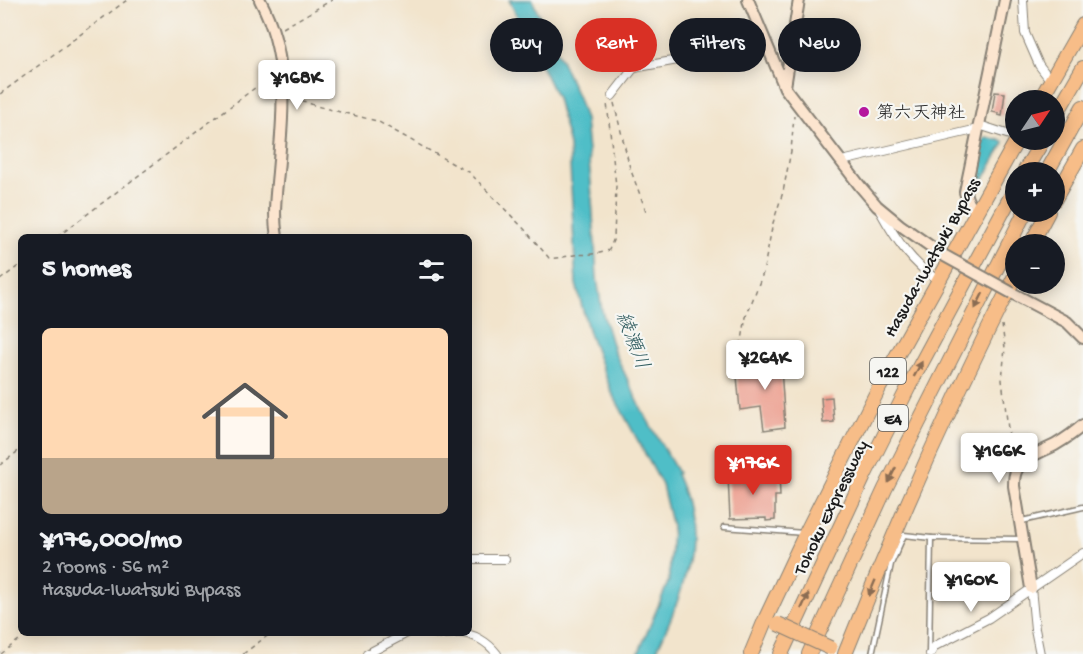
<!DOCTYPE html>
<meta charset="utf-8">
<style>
:root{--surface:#171b24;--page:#242831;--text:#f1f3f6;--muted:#9ea1a6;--accent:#d93025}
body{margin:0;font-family:"Gochi Hand","Klee One",sans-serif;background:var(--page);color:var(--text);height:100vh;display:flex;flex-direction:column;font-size:22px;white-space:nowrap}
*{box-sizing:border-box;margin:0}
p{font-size:20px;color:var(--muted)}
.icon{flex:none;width:33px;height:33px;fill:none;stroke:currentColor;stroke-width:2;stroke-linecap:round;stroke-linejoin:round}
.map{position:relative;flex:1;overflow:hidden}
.side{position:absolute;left:18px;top:234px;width:454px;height:402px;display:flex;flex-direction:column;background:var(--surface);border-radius:9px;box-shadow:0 3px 15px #0003}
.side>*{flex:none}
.hud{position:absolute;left:490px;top:18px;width:502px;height:54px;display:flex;gap:12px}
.needle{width:39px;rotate:55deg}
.buttons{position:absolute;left:1005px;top:90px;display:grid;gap:12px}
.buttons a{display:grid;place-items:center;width:60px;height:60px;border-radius:50%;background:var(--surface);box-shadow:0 3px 15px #0003;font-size:30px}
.price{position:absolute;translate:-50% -51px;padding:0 14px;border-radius:6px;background:#fff;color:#222;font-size:20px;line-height:39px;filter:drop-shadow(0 2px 3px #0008)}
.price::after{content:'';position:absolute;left:50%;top:36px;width:18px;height:14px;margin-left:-9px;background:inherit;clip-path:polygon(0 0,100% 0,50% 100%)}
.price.selected{background:var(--accent);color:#fff}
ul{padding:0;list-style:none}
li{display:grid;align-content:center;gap:12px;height:318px;padding:0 24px}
li span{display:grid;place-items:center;height:186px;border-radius:9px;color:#555}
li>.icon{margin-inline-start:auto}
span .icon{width:108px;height:108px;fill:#fffc;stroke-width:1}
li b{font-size:26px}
h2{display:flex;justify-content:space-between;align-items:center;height:72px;padding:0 24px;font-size:26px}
.pill{padding:0 21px;border-radius:27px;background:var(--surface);box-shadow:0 3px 15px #0003;font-size:21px;line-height:54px}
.pill.selected{background:var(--accent);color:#fff}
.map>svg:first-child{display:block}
.water{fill:#50bec7;stroke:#366d72;stroke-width:1.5}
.building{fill:#ec9b8b}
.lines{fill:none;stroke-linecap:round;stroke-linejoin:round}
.lane-casing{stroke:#878074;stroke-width:7}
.street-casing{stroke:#878074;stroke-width:10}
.secondary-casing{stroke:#878074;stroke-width:14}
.highway-casing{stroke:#878074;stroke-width:16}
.path{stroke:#878074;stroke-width:1.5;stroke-dasharray:4.5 4.5;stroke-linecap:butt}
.lane{stroke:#fff;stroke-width:4}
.street{stroke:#fff;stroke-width:8}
.secondary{stroke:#fce5cf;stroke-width:10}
.highway{stroke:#f7bd88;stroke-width:14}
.secondary-bridge-casing{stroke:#878074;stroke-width:14;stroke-linecap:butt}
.highway-bridge-casing{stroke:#878074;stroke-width:16;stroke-linecap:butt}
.secondary-bridge{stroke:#fce5cf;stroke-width:10}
.highway-bridge{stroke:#f7bd88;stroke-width:14}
.oneway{fill:#8a6c52}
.poi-dot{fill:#b5179e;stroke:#f6f6f2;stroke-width:2}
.labels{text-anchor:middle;stroke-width:4.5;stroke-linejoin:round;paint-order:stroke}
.shield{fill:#f6f6f2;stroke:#5d5d5c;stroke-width:1.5}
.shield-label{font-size:16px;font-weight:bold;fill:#1c1c1c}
.poi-label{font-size:18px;fill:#1c1c1c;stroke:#f6f6f2;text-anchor:start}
.street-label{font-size:18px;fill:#1c1c1c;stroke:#f6f6f2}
.water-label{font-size:20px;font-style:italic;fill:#315d60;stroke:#f6f6f2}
</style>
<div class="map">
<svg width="1083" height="654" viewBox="0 0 1083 654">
<rect width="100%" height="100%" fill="#f6f6f2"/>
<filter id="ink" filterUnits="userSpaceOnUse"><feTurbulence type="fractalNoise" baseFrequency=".0167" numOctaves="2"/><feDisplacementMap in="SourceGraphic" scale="12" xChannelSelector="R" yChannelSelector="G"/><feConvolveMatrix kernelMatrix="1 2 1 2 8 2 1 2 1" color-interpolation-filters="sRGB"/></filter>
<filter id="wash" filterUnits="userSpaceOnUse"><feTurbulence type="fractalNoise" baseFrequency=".008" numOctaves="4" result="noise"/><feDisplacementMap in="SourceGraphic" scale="24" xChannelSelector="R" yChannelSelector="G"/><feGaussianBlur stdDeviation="1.35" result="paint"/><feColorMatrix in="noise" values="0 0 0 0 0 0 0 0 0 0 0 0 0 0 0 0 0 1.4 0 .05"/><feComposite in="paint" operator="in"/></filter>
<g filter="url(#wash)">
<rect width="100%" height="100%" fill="#f2e4cc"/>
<!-- water -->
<g class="water">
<path d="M509 0H532L562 62 578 98 585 120 591 183 597 278 602 311 614 351 643 412 678 473 676 474C706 539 683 594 655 654H638L669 580 672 527 662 485 612 393 589 333 576 284 569 145 557 98Z"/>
<path d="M986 137 1003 141 1004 143 977 191 974 189 976 172 984 138Z"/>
</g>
<g id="blocks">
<!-- building -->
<g class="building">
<path d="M995 92 1005 93 1002 116 998 115V113L992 112Z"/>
<path d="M780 353 785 427 764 430 761 407 740 410 737 376 759 374 757 354Z"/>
<path d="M832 397 834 422 823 423 821 398Z"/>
<path d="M779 474 780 496H775V520L766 521V518L730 519 728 476Z"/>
</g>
</g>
</g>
<g filter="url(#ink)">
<use href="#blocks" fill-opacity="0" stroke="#878074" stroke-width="1.5"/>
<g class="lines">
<!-- lane casing -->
<g class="lane-casing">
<g id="lane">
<path d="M1022 521 1083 507"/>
<path d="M724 527 804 533"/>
<path d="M931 538 1022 539"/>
<path d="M872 654 891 564 904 535 931 538 929 654"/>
</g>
</g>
<!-- street casing -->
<g class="street-casing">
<g id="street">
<path d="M1023 0 1025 33 1039 65 1051 81"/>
<path d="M612 96 633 69 639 67 766 44"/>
<path d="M979 125 1016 137"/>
<path d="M842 161 978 129"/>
<path d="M880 211C895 238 912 264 938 280"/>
<path d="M470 559H505"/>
<path d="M1031 588 1035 629 1040 654"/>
<path d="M433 633C445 636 446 633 458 633 473 633 488 642 497 654"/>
<path d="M367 654 407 633"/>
<path d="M930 654 935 646 989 618 1083 553"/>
</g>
</g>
<!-- secondary casing -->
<g class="secondary-casing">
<g id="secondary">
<path d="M260 0C290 56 283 112 278 172 276 194 273 215 277 237"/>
<path d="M748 0 785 88 860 186 877 206 900 225 943 255"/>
<path d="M785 87 799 0"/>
<path d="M977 212C970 207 967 201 965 192L1005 0"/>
<path d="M1012 293 1067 322 1083 338"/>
<path d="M1031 588 1014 486C1014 480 1014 473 1018 468 1027 456 1043 451 1055 445 1065 439 1074 433 1083 425"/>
</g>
</g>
<!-- highway casing -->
<g class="highway-casing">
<g id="highway">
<path d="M1040 100 1083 25"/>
<path d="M1054 118 1083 68"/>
<path d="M1024 172 1043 140"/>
<path d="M1047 172 1083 107"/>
<path d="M1054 200 1083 149"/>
<path d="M1031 244 1048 212"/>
<path d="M751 654 766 618 806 533 880 386 1017 140"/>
<path d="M781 654 863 478 909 386 1016 187"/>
<path d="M809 654 885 489 1025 212"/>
<path d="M845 654C896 525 953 398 1016 274"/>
</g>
</g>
<!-- path -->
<g class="path">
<path d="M283 28 332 0"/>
<path d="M0 94 127 0"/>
<path d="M293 97 316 106 377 121 455 165 469 172 526 231 549 258C557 259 566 256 574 255 586 254 598 255 609 250L614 238 616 186 607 103"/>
<path d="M614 103 630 168 646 211"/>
<path d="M57 237 272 75"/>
<path d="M0 280 21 264"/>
<path d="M1002 325 1005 348 1002 380 1012 461"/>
<path d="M733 371 735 358 742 340 746 317 763 273 773 223 783 192 791 151 794 116"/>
<path d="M0 465 21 449"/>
<path d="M1 654 28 633"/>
<path d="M243 654 271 633"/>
</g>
<!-- lane -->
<use href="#lane" class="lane"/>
<!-- street -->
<use href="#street" class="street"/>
<!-- secondary -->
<use href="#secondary" class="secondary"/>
<!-- highway -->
<use href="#highway" class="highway"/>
<!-- secondary-bridge casing -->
<g class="secondary-bridge-casing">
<path id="secondary-bridge" d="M943 255 1012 293"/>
</g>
<!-- highway-bridge casing -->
<g class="highway-bridge-casing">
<path id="highway-bridge" d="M778 624 830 648"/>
</g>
<!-- secondary-bridge -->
<use href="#secondary-bridge" class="secondary-bridge"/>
<!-- highway-bridge -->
<use href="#highway-bridge" class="highway-bridge"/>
</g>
<!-- one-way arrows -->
<defs><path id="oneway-solid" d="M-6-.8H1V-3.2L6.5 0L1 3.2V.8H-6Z" transform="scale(1.5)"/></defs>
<g class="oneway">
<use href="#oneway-solid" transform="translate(979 301) rotate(117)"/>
<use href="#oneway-solid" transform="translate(918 369) rotate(-62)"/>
<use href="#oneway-solid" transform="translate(892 475) rotate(116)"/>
<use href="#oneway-solid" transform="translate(872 588) rotate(113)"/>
<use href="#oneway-solid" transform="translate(805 601) rotate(-65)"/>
</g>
</g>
<!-- markers -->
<circle class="poi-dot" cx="864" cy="112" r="6"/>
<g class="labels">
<!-- shield labels -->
<g class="shield">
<rect x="870" y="358" width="36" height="26" rx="4.5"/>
<rect x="878" y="405" width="30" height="26" rx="4.5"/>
</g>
<g class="shield-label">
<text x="888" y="377">122</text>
<text x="893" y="424">E4</text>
</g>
<!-- poi labels -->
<g class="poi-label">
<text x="876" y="118">第六天神社</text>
</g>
<!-- street labels -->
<g class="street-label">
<text transform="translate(931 257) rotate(-61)" y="6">Hasuda-Iwatsuki Bypass</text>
<text transform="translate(830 507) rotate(-64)" y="6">Tohoku Expressway</text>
</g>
<!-- water labels -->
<g class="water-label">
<text transform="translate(634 340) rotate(69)" y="7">綾瀬川</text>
</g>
</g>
</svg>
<div class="buttons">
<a><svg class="needle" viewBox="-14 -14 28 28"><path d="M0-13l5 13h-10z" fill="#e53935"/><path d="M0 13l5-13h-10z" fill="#9ea1a6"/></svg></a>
<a>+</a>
<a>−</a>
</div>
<b class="price" style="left:297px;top:111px">¥168K</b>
<b class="price" style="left:765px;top:391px">¥264K</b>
<b class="price" style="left:999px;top:484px">¥166K</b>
<b class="price selected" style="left:753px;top:496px">¥176K</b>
<b class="price" style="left:971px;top:613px">¥160K</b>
<div class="hud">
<a class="pill">Buy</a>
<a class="pill selected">Rent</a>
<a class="pill">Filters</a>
<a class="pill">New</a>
</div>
<section class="side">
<h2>5 homes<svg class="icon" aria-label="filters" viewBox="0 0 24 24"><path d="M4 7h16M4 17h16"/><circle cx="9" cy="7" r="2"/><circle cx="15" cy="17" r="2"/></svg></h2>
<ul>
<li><span style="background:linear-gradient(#ffd9b3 70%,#b9a48a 0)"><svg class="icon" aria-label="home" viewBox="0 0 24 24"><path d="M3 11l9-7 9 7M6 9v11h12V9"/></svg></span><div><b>¥176,000/mo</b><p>2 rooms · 56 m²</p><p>Hasuda-Iwatsuki Bypass</p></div></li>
</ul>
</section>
</div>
